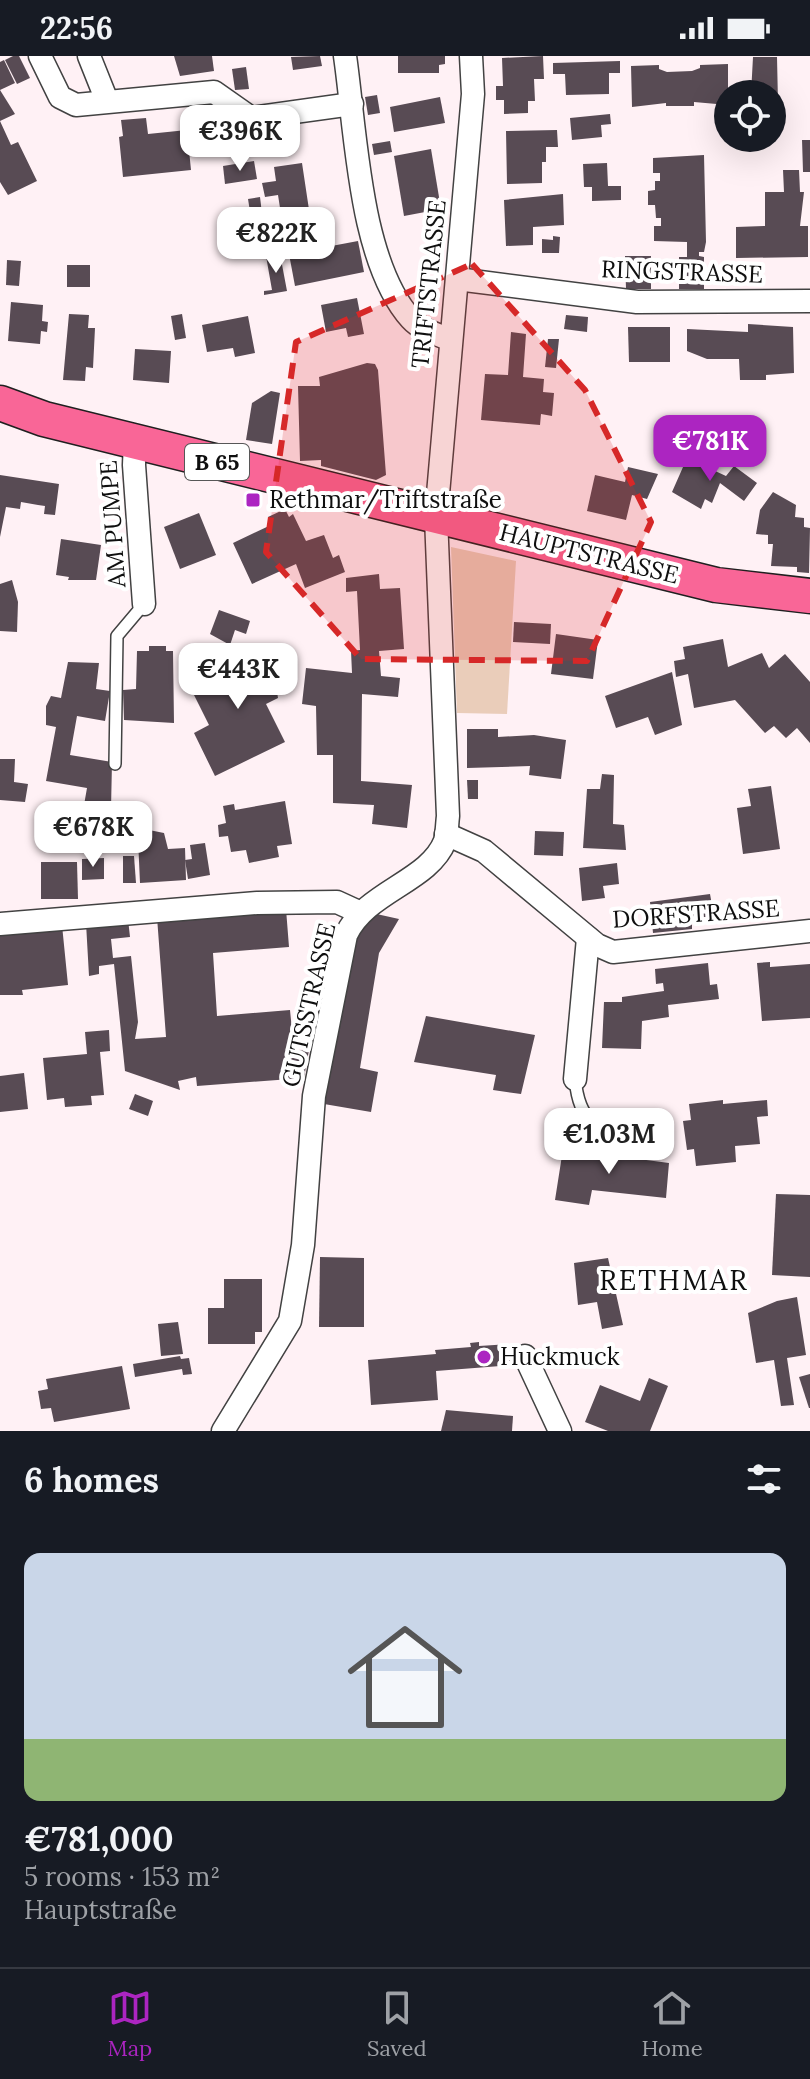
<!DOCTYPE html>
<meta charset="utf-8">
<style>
:root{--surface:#171b24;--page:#20242c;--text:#f1f3f6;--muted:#9ea1a6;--line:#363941;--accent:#ac25c1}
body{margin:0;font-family:Lora,serif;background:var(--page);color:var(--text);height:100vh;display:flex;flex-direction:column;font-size:30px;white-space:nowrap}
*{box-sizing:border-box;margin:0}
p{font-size:26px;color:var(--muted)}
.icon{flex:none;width:44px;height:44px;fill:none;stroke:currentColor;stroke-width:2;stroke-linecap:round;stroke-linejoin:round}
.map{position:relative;height:1375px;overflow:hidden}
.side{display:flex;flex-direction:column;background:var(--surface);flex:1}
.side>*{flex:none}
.tools{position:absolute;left:714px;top:24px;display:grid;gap:16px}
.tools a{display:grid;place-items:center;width:72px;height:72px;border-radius:50%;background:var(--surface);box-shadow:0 8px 32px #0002;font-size:40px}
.price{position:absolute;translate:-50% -68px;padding:0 18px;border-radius:16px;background:#fff;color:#222;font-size:26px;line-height:52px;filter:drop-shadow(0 2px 4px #0008)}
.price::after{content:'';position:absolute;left:50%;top:48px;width:24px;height:18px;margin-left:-12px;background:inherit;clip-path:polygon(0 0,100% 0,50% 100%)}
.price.current{background:var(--accent);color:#fff}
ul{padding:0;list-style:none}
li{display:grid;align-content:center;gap:16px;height:424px;padding:0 24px}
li+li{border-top:2px solid var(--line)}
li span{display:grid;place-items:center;height:248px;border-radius:16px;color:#555}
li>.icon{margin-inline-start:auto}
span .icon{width:144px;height:144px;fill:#fffc;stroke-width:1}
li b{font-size:34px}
h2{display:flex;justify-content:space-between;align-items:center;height:96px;padding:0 24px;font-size:34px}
.status{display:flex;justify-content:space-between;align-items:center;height:56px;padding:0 40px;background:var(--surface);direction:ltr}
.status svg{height:22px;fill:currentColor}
.menu{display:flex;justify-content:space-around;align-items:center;height:112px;border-top:2px solid var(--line);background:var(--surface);font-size:22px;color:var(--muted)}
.menu a{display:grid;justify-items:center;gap:4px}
.menu .current{color:var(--accent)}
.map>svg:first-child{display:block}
.green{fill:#eacdba}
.building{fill:#584b54}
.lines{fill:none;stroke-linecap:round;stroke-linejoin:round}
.service-casing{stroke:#424242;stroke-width:14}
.minor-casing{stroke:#424242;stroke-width:25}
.primary-casing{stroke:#202020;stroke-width:37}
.service{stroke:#fff;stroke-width:11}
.minor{stroke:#fff;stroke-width:22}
.primary{stroke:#f96697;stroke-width:34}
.marked{fill:#d62828;fill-opacity:0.2;stroke:#d62828;stroke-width:6;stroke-dasharray:16 10;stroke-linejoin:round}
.poi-dot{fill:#ac25c1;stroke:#fff;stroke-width:3}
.labels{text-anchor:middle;stroke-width:8;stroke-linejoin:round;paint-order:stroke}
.shield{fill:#fff;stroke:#575757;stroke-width:2}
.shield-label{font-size:22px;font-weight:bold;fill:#0f0f0f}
.street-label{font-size:24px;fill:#0f0f0f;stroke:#fff}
.poi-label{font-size:24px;fill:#0f0f0f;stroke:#fff;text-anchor:start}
.quarter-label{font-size:28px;letter-spacing:2px;fill:#0f0f0f;stroke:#fff}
</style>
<div class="status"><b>22:56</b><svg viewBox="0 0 49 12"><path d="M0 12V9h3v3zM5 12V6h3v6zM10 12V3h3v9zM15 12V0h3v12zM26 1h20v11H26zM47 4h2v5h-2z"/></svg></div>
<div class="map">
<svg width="810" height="1375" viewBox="0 0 810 1375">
<rect width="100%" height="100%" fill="#fff1f5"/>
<!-- green -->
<path class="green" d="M451 491 516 505 507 658 457 657Z"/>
<!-- building -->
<g class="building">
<path d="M13 0H19L30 22 17 28 5 4Z"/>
<path d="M174 0H212L214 15 180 20Z"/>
<path d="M320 0 322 10 293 14 291 1Z"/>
<path d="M398 0H445V8L439 9V17H398Z"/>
<path d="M543 0 544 23H534L535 45H528V57L504 58V44H496V30H503L502 2Z"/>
<path d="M753 1H777L778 47 772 48V38H751Z"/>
<path d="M4 4 15 27 0 34V6Z"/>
<path d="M620 5V17H609V38L566 39 565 18H553V7Z"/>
<path d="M728 8V49L694 46V50H666V47L632 51 631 10 659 9V13L667 16 692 15 700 12V9Z"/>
<path d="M246 11 249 33 235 34 232 13Z"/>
<path d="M0 34 15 58 0 65 11 89 18 86 37 125 8 139 0 126Z"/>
<path d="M377 39 380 57 368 59 365 41Z"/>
<path d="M440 41 445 67 394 76 390 51Z"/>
<path d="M610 58 611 68 601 69 602 81 572 84 570 62Z"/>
<path d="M146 62 148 78 187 74 191 114 123 121 119 81 123 80 121 64Z"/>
<path d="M557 74 558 91H546V106H542V127L507 128 506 75Z"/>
<path d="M802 84H810V116H803Z"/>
<path d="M390 85 392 96 374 99 372 88Z"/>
<path d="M431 93 441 153 404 160 394 100Z"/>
<path d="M704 99 706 186 704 196H699V200L704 201V233H679V201H687V186L654 185V170H661V162H656L655 149H648V135L655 134V125H660V117H653V102Z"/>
<path d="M254 105 257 123 225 128 223 110Z"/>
<path d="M302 107 311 167 283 171 278 139 265 141 262 127 276 125 274 111Z"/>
<path d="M607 107 608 130H621V144L592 145V131H584L583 108Z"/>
<path d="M783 114H799L800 136H804L800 170H808V201L736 202V171L765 170V136H784Z"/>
<path d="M563 138 564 169 533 171V189L506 190 504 144Z"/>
<path d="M260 141 264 174 253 175 248 143Z"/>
<path d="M553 180 560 181 559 197H542V183L553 184Z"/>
<path d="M358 185 364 216 295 230 289 198Z"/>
<path d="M280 198 287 235 264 239V235L272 234 266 200Z"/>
<path d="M625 200H651V233H626Z"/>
<path d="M7 204 21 205 19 230 6 229Z"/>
<rect x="67" y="209" width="23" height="22"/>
<path d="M357 242 364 278 348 281 346 272 326 276 321 249Z"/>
<path d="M11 246 43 249 42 265 48 266 47 276 41 275 40 288 8 285Z"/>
<path d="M69 258 89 259 88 272H95L93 312 86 311 85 325 63 324Z"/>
<path d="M182 258 186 282 175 284 171 260Z"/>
<path d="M566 259 588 261 587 276 564 273Z"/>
<path d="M248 260 255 297 235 301 233 292 207 296 202 269Z"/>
<path d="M748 268 793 271 794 317 766 319V324H740L739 303H707L687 295V273L748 276Z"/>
<path d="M628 271H670V306H629Z"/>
<path d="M511 276 526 278 523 321 544 323 543 336 554 337 552 360 541 358 540 369 481 364 485 318 508 319Z"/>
<path d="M548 283H559L556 312 545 311Z"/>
<path d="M135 293 171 295 169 327 133 324Z"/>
<path d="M367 307 375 308 378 314 386 419 376 424 321 410V404L300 405 298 330H320L319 321Z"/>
<path d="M271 335 280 337 272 388 246 384 252 347Z"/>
<path d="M687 402 726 420 734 410 757 427 744 445 720 427 712 447 705 443 701 453 672 436Z"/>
<path d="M628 411 658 418 647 443 632 439 626 464 587 455 595 419 625 426Z"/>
<path d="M0 419 59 428 55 459 44 458 45 450 38 449 21 446 20 453 6 451 0 481Z"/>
<path d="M773 436 796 449 795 461 804 462V471L810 472 809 517 797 516V511L771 510 773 488H768V479L756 478 760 454Z"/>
<path d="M285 453 289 461 293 458 306 485 324 479 333 502 339 499 345 516 305 532 296 508 252 528 233 487 271 469 268 461Z"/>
<path d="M199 457 216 499 180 513 164 471Z"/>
<path d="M61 483 101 489 96 524H68L69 521 56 519Z"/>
<path d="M379 518 380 533 400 532 404 593 379 595 381 620 400 622 398 641 362 638 361 725 412 729 407 772 372 768 374 749 333 747V699H317L316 650 302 648 306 612 352 617 351 595 360 594 357 535 346 536V522Z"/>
<path d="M12 524 18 546 17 576 0 575V528Z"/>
<path d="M219 554 250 565 246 578 235 574 230 589 210 578Z"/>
<path d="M514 566 551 568 550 588 513 586Z"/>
<path d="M556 578 598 584 593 623 551 618Z"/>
<path d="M723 583 728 611 762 597 769 612 785 598 810 626V687L797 672 786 682 774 670 765 677 735 644 694 652 688 618 676 621 674 605 685 603 683 591Z"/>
<path d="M149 590H166V595H173L174 667 124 664 123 634 136 633 137 595H149Z"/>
<path d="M270 593 278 642 266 648 285 686 215 720 194 677 209 669 189 629 245 602 243 594Z"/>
<path d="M68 606 99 607 96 633 110 635 105 665 77 660 70 699 112 706 111 753 84 749 87 732 46 725 56 671 46 669V650L51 640 61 642Z"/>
<path d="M672 616 682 669 655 679 648 661 616 672 605 640Z"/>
<path d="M467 673H498V681L534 679 566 684 561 723 529 719 530 710 467 712Z"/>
<path d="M0 703H15L14 726 28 728 25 746 0 744Z"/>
<path d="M602 718 614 719 613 768 624 769 626 794 583 792 587 733H600Z"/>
<path d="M467 724H478V743H468Z"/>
<path d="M771 730 780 793 743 798 737 752 751 750 748 733Z"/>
<path d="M285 745 292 788 277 790 279 801 249 807 246 794 231 796 228 780 219 781 218 769 226 767 223 750 234 748 235 754Z"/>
<path d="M149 774 164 777 168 793 185 792 186 824 140 827 138 783Z"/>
<path d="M535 775 564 776 563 800 534 799Z"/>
<path d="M205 787 210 819 188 823 185 804 192 803 190 789Z"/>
<path d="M123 800H134L136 827H123Z"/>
<path d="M104 802V823L82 824V803Z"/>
<path d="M41 806H77L78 843H41Z"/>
<path d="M617 807 619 828 603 830 605 842 582 845 579 812Z"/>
<path d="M710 838 714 860 697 862 698 865 692 866V873L653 877 650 846Z"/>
<path d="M286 853 289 891 213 897 217 960 290 954 294 995 309 994 304 1022 197 1030 196 1021 178 1025 180 1034 125 1015 114 908 99 910V918L89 920 86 867 128 863 130 881 111 883 113 902 131 900 138 966 135 983 166 981 157 861Z"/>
<path d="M372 857 399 863 379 897 360 1012 378 1016 371 1056 324 1048 351 890Z"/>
<path d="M62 869 68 929 22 934 23 939H0V876Z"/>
<path d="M770 906V911L810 908V962L762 965 757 907Z"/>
<path d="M708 907 710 929 717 928 719 943 668 949 669 961 642 965 641 993 602 992 604 946H622V941L664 935 663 927 656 928 655 913Z"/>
<path d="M426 960 535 979 521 1038 493 1034 496 1019 414 1006Z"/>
<path d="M109 974 110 995 100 996 104 1039 91 1040 92 1049 65 1051 64 1042 47 1044 43 1002 87 998 85 976Z"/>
<path d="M24 1017 28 1053 0 1056V1020Z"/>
<path d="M135 1038 153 1045 148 1060 129 1053Z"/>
<path d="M723 1044V1048L767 1044 768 1060 757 1061 760 1088 735 1090 736 1106 696 1110 694 1093 687 1094 683 1065 691 1064 689 1048Z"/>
<path d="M563 1093 669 1107 666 1142 592 1134 589 1149 555 1144Z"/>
<path d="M776 1138 810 1139V1221L772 1219Z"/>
<path d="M320 1201 364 1202V1271H319Z"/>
<path d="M608 1202 623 1269 602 1273 597 1246 578 1249 574 1207Z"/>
<path d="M224 1223H262V1276H255V1288H208V1252H224Z"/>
<path d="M797 1241 806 1299 787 1302 794 1349 781 1350 774 1304 756 1307 748 1257 777 1245Z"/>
<path d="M178 1266 183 1298 161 1300 158 1268Z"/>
<path d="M479 1286V1290L512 1288 513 1309 436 1315 438 1344 371 1349 368 1304 436 1298 435 1294 471 1291 470 1287Z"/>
<path d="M180 1300 181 1303 189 1302 192 1318 183 1319 182 1313 135 1321 133 1308Z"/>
<path d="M122 1310 130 1353 54 1366 51 1352 41 1353 38 1335 48 1333 46 1323Z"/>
<path d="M810 1318V1352H809L799 1321Z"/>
<path d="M649 1322 668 1330 650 1375H608L585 1366 600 1329 640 1345Z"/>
<path d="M446 1354 513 1360 512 1375H441Z"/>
</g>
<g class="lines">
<!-- service casing -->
<g class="service-casing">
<g id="service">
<path d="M115 708 117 580 144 548"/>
<path d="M575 1023C580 1071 598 1072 640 1079"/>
</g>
</g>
<!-- minor casing -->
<g class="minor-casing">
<g id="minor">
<path d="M40 0 60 41 76 49 214 36 251 62 352 48"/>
<path d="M89 0 107 45"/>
<path d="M345 0C356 75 359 205 411 263 421 274 436 278 449 283"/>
<path d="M457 223 637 246 810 245"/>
<path d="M135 385 134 409 144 548"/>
<path d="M446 778 484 795 597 889 613 896 810 875"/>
<path d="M0 868 257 847 337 846 361 857"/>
<path d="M575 1023 588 882"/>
<path d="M525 1300 560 1375"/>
<path d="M223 1375 290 1265 303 1189 314 1040 346 879C366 835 429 826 445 785 447 778 447 768 448 760L436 461 473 38 471 0"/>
</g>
</g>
<!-- primary casing -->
<g class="primary-casing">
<path id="primary" d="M0 347 44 363 716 529 810 540"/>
</g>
<!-- service -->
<use href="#service" class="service"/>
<!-- minor -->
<use href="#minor" class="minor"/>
<!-- primary -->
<use href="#primary" class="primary"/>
</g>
<!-- marked area -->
<path class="marked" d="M472 208 585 334 651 466 587 605 361 603 266 496 296 286Z"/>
<!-- markers -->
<g class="poi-dot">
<rect x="245" y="436" width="16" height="16" rx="4"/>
<circle cx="484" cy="1301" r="8"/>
</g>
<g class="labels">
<!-- shield labels -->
<rect class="shield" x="185" y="388" width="64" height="36" rx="6"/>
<g class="shield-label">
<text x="217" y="414">B 65</text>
</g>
<!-- street labels -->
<g class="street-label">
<text transform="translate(682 216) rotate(2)" y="8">RINGSTRASSE</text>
<text transform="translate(429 228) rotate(-84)" y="8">TRIFTSTRASSE</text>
<text transform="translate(113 468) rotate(-94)" y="8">AM PUMPE</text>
<text transform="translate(589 498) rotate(14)" y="8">HAUPTSTRASSE</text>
<text transform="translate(696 858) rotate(-4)" y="8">DORFSTRASSE</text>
<text transform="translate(309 949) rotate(-77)" y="8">GUTSSTRASSE</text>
</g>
<!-- poi labels -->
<g class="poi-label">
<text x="269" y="452">Rethmar/Triftstraße</text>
<text x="500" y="1309">Huckmuck</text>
</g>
<!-- quarter labels -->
<g class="quarter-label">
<text x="674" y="1234">RETHMAR</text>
</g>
</g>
</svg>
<div class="tools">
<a><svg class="icon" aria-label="locate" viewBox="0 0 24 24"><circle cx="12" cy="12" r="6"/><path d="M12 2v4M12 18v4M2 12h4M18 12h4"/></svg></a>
</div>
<b class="price" style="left:240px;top:117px">€396K</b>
<b class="price" style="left:276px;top:219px">€822K</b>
<b class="price current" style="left:710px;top:427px">€781K</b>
<b class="price" style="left:238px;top:655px">€443K</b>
<b class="price" style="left:93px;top:813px">€678K</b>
<b class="price" style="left:609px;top:1120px">€1.03M</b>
</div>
<section class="side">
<h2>6 homes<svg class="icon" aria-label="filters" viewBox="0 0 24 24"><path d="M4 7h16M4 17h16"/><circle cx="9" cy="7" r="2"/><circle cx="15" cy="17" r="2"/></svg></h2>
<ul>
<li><span style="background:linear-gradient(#c9d6e8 75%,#8fb573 0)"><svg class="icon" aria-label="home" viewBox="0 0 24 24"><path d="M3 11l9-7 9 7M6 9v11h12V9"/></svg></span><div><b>€781,000</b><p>5 rooms · 153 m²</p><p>Hauptstraße</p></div></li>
</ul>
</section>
<nav class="menu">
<a class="current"><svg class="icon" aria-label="map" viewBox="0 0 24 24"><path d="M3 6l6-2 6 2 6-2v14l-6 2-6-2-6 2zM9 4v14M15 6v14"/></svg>Map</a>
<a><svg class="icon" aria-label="saved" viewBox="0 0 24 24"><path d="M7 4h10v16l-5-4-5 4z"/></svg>Saved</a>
<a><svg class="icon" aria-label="home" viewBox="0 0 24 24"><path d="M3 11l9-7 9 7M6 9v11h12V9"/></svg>Home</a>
</nav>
